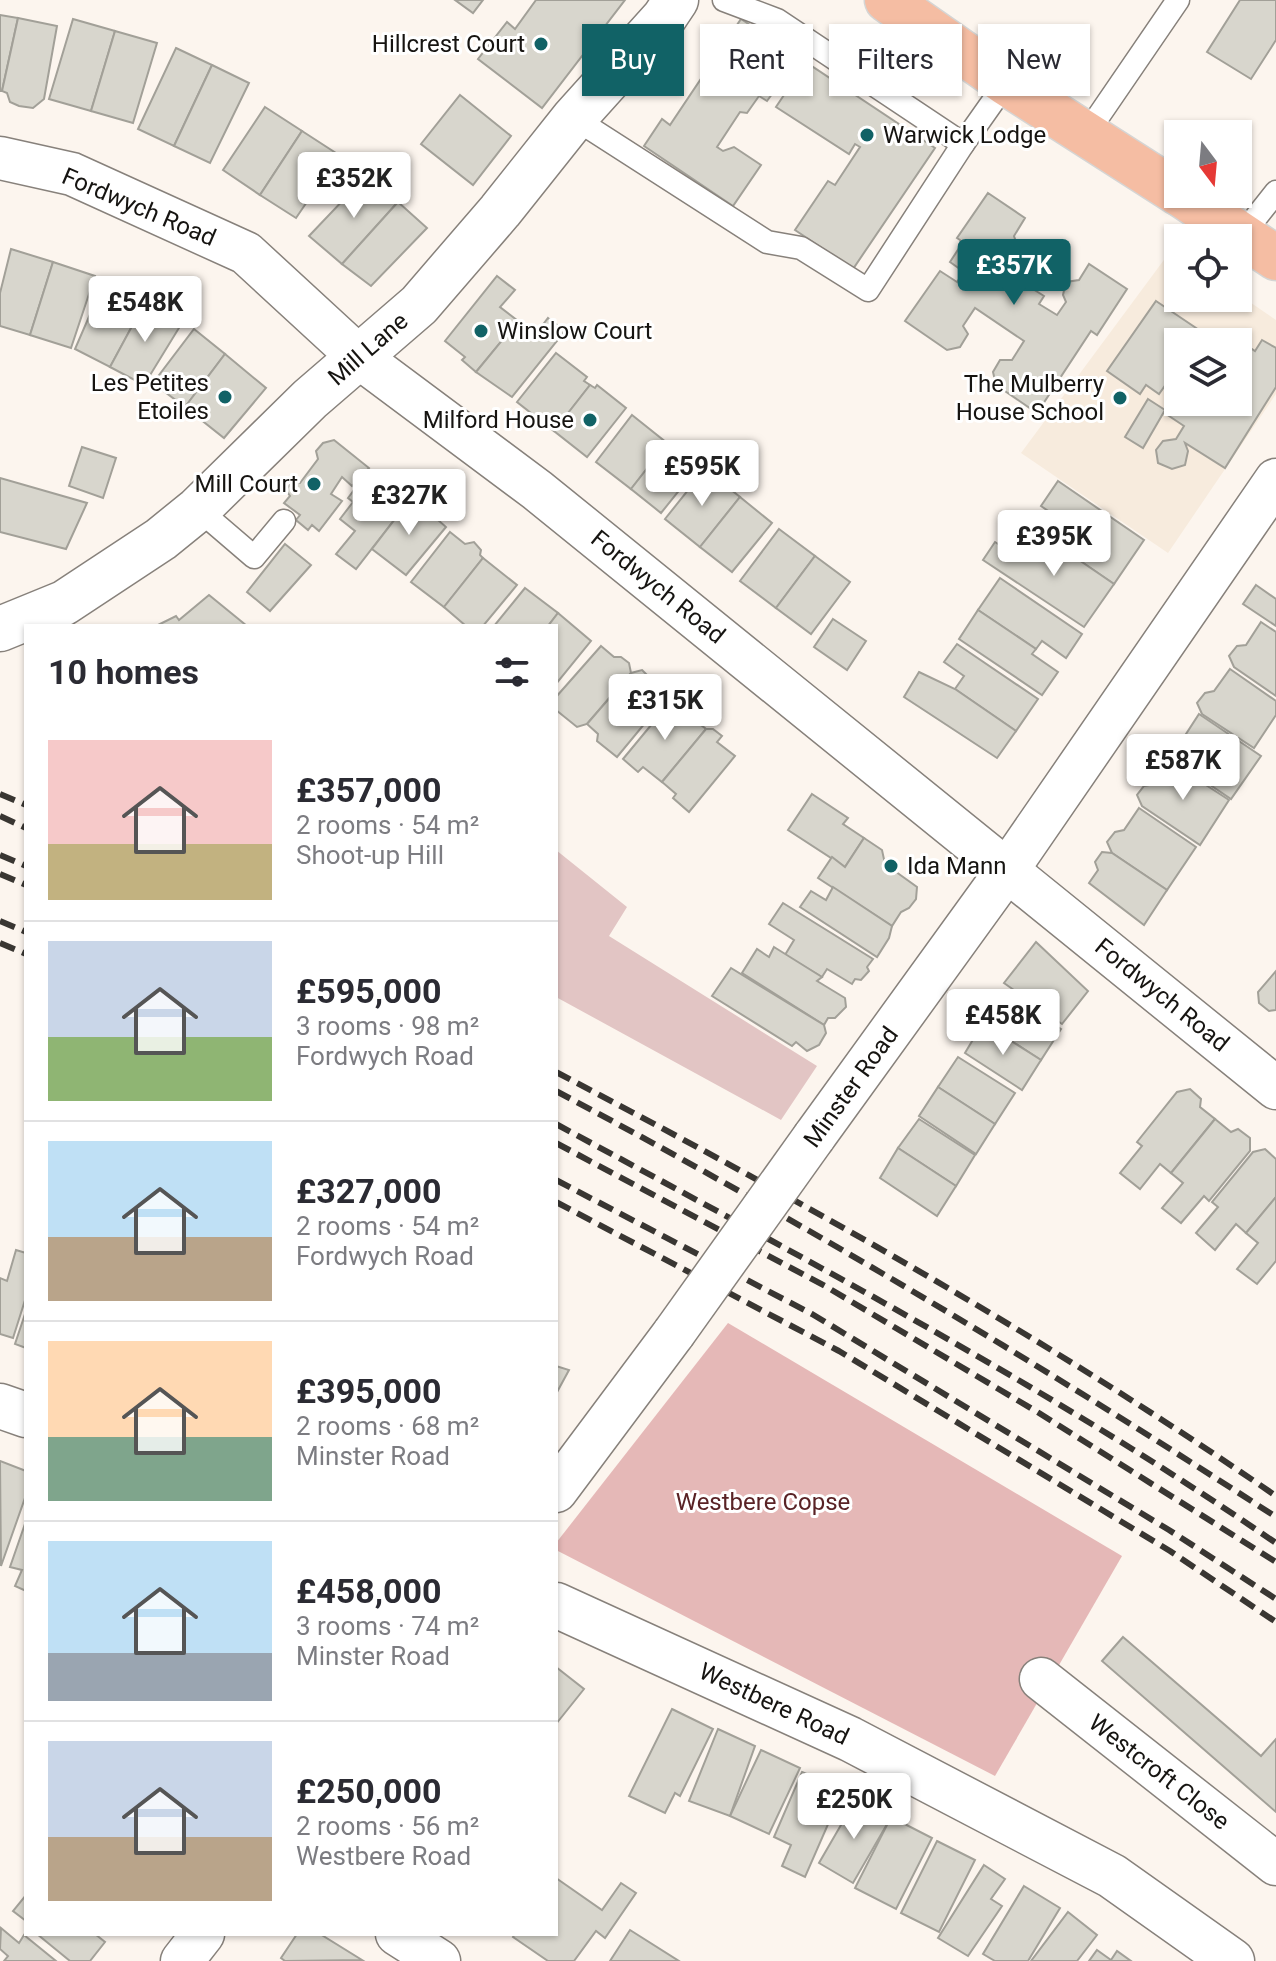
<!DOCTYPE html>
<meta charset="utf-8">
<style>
:root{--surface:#fff;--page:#f7f7f7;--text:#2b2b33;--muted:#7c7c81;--line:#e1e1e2;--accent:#116266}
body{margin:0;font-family:Roboto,sans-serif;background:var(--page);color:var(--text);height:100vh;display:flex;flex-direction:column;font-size:30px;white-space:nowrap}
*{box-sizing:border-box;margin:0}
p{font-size:26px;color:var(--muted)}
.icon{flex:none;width:44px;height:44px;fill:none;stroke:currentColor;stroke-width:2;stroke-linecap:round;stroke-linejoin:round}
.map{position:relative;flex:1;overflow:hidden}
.panel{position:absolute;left:24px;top:624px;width:534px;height:1312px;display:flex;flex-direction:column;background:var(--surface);border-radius:0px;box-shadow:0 2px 6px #0004}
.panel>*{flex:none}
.banner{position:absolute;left:582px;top:24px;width:574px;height:72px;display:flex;gap:16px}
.needle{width:52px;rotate:164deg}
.controls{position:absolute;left:1164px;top:120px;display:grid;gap:16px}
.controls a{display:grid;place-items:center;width:88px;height:88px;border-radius:0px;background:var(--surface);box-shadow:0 2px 6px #0004;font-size:40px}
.price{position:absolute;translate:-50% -68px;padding:0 18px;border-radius:8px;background:#fff;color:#222;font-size:26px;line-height:52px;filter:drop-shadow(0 2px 4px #0008)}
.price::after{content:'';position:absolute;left:50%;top:48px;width:24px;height:18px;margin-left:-12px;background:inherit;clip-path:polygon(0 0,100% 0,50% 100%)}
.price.on{background:var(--accent);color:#fff}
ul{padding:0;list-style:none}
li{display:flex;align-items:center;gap:24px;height:200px;padding:0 24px}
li+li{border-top:2px solid var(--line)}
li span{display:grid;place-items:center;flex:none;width:224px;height:160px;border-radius:0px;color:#555}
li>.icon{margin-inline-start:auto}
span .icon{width:96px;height:96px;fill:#fffc;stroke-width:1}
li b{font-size:34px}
h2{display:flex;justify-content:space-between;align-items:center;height:96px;padding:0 24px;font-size:34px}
.tag{padding:0 28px;border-radius:0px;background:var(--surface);box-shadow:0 2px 6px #0004;font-size:28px;line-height:72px}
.tag.on{background:var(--accent);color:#fff}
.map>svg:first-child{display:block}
.built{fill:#f7ebdd;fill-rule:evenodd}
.green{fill:#e2c5c4}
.forest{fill:#e5b8b7}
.building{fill:#d8d6cd;stroke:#a2a098;stroke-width:2}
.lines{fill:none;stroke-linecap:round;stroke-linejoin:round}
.service-casing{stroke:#87817b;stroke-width:25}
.minor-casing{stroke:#87817b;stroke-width:45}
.tertiary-casing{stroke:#87817b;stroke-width:47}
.primary-casing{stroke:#d5d5d4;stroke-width:47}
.service{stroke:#fff;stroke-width:22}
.minor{stroke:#fff;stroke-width:42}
.tertiary{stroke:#fff;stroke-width:44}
.primary{stroke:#f5bda3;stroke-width:44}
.rail{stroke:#393632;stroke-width:6;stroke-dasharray:16 8;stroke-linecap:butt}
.minor-bridge-casing{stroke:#87817b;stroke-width:45;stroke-linecap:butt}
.minor-bridge{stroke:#fff;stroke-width:42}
.poi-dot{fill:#116266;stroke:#fff;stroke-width:3}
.labels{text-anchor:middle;stroke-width:6;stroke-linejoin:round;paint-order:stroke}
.poi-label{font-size:24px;fill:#161411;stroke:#fff;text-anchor:end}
.street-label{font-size:24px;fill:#161411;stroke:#fff}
.park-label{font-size:24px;fill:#592225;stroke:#fff}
</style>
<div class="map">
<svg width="1276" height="1961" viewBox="0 0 1276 1961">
<rect width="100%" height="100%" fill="#fcf5ee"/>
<!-- built -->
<path class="built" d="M1172 249 1178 253V298H1238V294L1276 320V394L1168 553 1021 453ZM1178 342H1238V402H1178Z"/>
<!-- green -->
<path class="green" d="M556 850 627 907 609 936 817 1066 781 1120 556 997Z"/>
<!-- forest -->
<path class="forest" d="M728 1323 1122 1556 995 1776 556 1550V1543Z"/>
<!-- building -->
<g class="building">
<path d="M455 0H483L473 13Z"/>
<path d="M536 0H625L542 108 478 59 507 22 515 29Z"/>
<path d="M1240 0H1276V40L1251 79 1207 52Z"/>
<path d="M0 15 18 18 2 91H0Z"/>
<path d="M18 18 57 26 44 99 33 108 19 106 10 102 7 93 2 91Z"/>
<path d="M73 19 115 31 91 111 49 99Z"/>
<path d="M741 19 935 148 853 269 795 230 828 181 835 185 860 147 855 144 849 154 776 107 786 92 778 86 767 101 759 96 747 113 740 112 717 147 723 151 734 147 761 165 733 206 644 146 662 119 670 125Z"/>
<path d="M115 31 157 43 133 123 91 111Z"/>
<path d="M176 48 212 65 174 146 138 129Z"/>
<path d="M212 65 249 83 210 163 174 146Z"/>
<path d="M460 95 511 136 473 185 421 144Z"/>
<path d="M265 107 302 131 260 195 223 170Z"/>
<path d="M302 131 339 155 296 218 260 195Z"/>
<path d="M366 176 398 202 342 264 309 236Z"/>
<path d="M988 193 1025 218 1014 236 1016 242 1009 254 998 256 990 269 1004 278 1009 274 1044 296 1039 304 1057 315 1066 302 1063 295 1066 282 1079 280 1089 264 1127 289 1097 335 1091 331 1037 413 996 385 993 372 1000 360H1012L1024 341 975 308 963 326 968 334 960 347 947 350 905 321 940 271 957 282 964 272 950 262 963 242 957 238Z"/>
<path d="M398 202 427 228 371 286 342 264Z"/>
<path d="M11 249 53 262 30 335 0 326V293Z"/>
<path d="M53 262 95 276 71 348 30 335Z"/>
<path d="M497 276 515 290 500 307 518 321 476 372 462 360 465 357 445 341Z"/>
<path d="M104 282 144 304 110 367 75 349Z"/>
<path d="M1156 301 1202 332 1195 342H1178V367L1159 394 1146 385 1140 394 1107 371Z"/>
<path d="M144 304 182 323 144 385 110 367Z"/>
<path d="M548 318 565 331 512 397 476 372 518 321 535 335Z"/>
<path d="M194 329 225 354 185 407 153 383Z"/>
<path d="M1262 340 1276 348V387L1225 468 1185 443 1188 451 1185 465 1172 469 1158 463 1156 450 1163 441 1176 439 1184 426 1166 414 1178 395V402H1238V344L1240 341 1255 351Z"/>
<path d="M556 353 587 377 584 381 590 385 554 431 517 402Z"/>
<path d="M225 354 266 388 224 438 185 407Z"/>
<path d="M590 385 595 388 597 385 626 408 587 457 554 431Z"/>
<path d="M1148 399 1165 410 1143 448 1125 437Z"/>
<path d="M632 415 667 443 631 489 596 462Z"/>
<path d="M334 440 369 468 352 486 342 477 331 494 342 501 319 531 312 525 308 530 296 520 300 515 284 503 290 496 286 490 292 482 300 483 318 459 316 451 323 443Z"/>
<path d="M667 443 698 467 661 513 631 489Z"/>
<path d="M82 447 116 458 103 498 69 486Z"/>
<path d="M705 469 740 497 700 547 665 519Z"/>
<path d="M375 472 412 497 356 569 336 554 355 531 340 519 353 502 348 498 357 486 362 490Z"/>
<path d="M0 478 87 503 66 549 0 532Z"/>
<path d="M1058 481 1144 540 1114 584 1041 534 1054 515 1041 506Z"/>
<path d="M412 497 446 527 406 575 372 549Z"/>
<path d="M740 497 772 523 732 572 700 547Z"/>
<path d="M779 529 815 556 776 608 740 581Z"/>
<path d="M450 532 465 544 474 542 481 550 480 555 483 558 444 607 411 582Z"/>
<path d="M1041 534 1114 584 1084 627 983 560 995 542 1023 560Z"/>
<path d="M285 544 311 565 270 611 247 592Z"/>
<path d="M815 556 850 582 811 634 776 608Z"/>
<path d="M483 558 517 585 483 626H466L444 607Z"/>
<path d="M1000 578 1082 634 1066 658 1042 641 1036 649 978 610Z"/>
<path d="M1256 585 1276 599V626L1243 604Z"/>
<path d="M525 588 558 613 548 626H494Z"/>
<path d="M209 595 247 626H156L176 616 179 620Z"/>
<path d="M978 610 1036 649 1032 654 1058 672 1042 695 959 639Z"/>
<path d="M558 613 591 641 556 684V626H548Z"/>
<path d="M833 619 866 641 847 670 814 647Z"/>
<path d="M1261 622 1276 632V696L1234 667 1229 656 1237 646 1246 645Z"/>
<path d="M957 644 1038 699 1016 731 955 689 964 676 944 662Z"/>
<path d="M601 646 614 657H621L629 663 631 673 587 724 577 727 556 710V697Z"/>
<path d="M1230 669 1276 701V715L1254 748 1202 714 1197 703 1205 693 1214 691Z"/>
<path d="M642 670 651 679 648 686 665 699 617 757 597 741 598 734 587 724 631 673Z"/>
<path d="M919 672 955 689 1016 731 997 758 904 697Z"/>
<path d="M671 701 706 729 662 782 643 767 638 772 623 759Z"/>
<path d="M1199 714 1261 756 1231 799 1172 759 1167 748 1175 739 1184 737Z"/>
<path d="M706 729H713L722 736 717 742 735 756 689 812 673 798 676 794 662 782Z"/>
<path d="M1169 761 1229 800 1200 845 1142 806 1137 795 1144 786 1154 784Z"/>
<path d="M812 794 848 818 843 824 864 838 845 867 788 830Z"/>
<path d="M1139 808 1196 847 1167 890 1112 853 1107 842 1115 832 1124 830Z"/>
<path d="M864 838 882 850 885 864 917 887 916 899 909 908 901 912 892 926 818 878 832 857 845 867Z"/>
<path d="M1102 852 1112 853 1167 890 1144 925 1089 883 1098 870 1095 862Z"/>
<path d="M833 887 892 926 889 938 877 957 800 907 811 891 826 900Z"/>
<path d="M783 903 873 959 867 967 869 971 861 980 855 979 852 984 827 969 822 977 785 955 794 940 769 924Z"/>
<path d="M1036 942 1088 991 1062 1024 1004 983Z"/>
<path d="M774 947 822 977 817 981 845 998 846 1007 835 1018H828L824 1025 742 973 757 949 769 957Z"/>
<path d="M731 968 824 1025 826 1033 819 1045 807 1051 796 1042 792 1046 712 996Z"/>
<path d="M1276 971V1010L1269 1011 1259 1003 1258 992Z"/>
<path d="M1004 993 1061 1029 1041 1060 983 1023Z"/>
<path d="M983 1023 1041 1060 1022 1090 965 1053Z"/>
<path d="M958 1057 1015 1093 995 1124 938 1087Z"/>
<path d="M938 1087 995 1124 976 1154 919 1116Z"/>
<path d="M1190 1089 1201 1099 1200 1107 1215 1119 1171 1173 1160 1164 1140 1189 1120 1173 1142 1146 1137 1142 1177 1092Z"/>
<path d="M919 1119 975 1155 956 1186 898 1148Z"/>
<path d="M1215 1119 1231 1132 1238 1129 1250 1138V1151L1209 1201 1204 1196 1181 1223 1162 1208 1183 1183 1171 1173Z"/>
<path d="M898 1148 956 1186 937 1216 880 1178Z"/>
<path d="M1265 1149 1276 1159V1197L1246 1233 1236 1224 1215 1250 1196 1233 1218 1207 1212 1202 1253 1152Z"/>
<path d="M1276 1197V1261L1257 1284 1237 1269 1258 1243 1246 1233Z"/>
<path d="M16 1250 26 1253V1297L13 1338 0 1334V1278L7 1281Z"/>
<path d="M26 1311V1348L15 1344Z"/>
<path d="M556 1366 569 1370 556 1394Z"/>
<path d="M0 1461 26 1471V1495L1 1566Z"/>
<path d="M26 1521V1591L15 1586 22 1570 10 1567Z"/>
<path d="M1123 1637 1261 1756 1276 1739V1812L1102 1661Z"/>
<path d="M556 1667 584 1689 556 1724Z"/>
<path d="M672 1709 713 1729 680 1796 675 1793 665 1813 629 1796Z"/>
<path d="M718 1729 755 1746 730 1816 689 1801Z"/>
<path d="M761 1750 800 1768 769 1834 730 1816Z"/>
<path d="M802 1772 843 1790 805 1877 782 1866 791 1845 774 1837Z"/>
<path d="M856 1799 890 1819 853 1883 819 1863Z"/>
<path d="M891 1817 932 1838 896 1909 855 1888Z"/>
<path d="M937 1841 975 1860 939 1932 901 1913Z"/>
<path d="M984 1865 1005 1879 991 1899 1002 1906 968 1956 938 1938Z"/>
<path d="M556 1878 602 1910 621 1883 636 1893 605 1938 596 1931 574 1961H548L513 1937 515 1934H556Z"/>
<path d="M1024 1886 1060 1908 1028 1961H995L983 1954Z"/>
<path d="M26 1895V1921L13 1911Z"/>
<path d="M1068 1912 1097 1935 1077 1961H1031Z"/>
<path d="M1 1928 19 1943 24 1935 56 1961H4L8 1956 0 1949Z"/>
<path d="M630 1930 679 1961H610Z"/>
<path d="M37 1934H95L105 1942 90 1961H70Z"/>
<path d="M297 1934H320L362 1960 285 1961 281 1958Z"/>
<path d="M1097 1950 1111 1960 1117 1951 1131 1961H1089Z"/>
</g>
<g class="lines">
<!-- service casing -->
<g class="service-casing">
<g id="service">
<path d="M574 118 767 242 801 248 868 290 963 144 777 20 724 0"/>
<path d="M1087 133 1178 0"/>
<path d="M963 144 1006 83"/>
<path d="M1242 235 1276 192"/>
<path d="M198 509 254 557 284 521"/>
</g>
</g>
<!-- minor casing -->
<g class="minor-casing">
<g id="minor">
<path d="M0 158 72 174 246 253 360 358 537 490 1276 1088"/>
<path d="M814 1137 1008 869 1276 480"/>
<path d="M556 1491 674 1333"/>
<path d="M1041 1679 1276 1864"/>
<path d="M397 1934 439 1961"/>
<path d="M182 1961 203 1934"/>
</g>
</g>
<!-- tertiary casing -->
<g class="tertiary-casing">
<g id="tertiary">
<path d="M0 629 64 603 161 539 198 509 310 399 419 305 500 211 574 118 664 18 676 0"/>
<path d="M0 1406 26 1415"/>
<path d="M556 1605 850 1739 1112 1876 1232 1961"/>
</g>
</g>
<!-- primary casing -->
<g class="primary-casing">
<g id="primary">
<path d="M887 0 1006 83 1178 193"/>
<path d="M1180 194 1276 258"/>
</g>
</g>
<!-- service -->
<use href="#service" class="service"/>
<!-- minor -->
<use href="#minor" class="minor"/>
<!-- tertiary -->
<use href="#tertiary" class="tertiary"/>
<!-- primary -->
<use href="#primary" class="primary"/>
<!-- rail -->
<g class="rail">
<path d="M0 794 26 805"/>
<path d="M0 816 26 828"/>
<path d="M0 855 26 866"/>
<path d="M0 874 26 885"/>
<path d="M0 921 26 932"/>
<path d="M0 943 26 954"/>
<path d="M556 1072C802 1201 1047 1338 1276 1496"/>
<path d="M556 1091C803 1222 1042 1365 1276 1517"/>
<path d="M556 1124C800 1256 1047 1386 1276 1543"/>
<path d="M556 1143 825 1286 1039 1413 1276 1562"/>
<path d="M556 1180 812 1314 1169 1530 1276 1599"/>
<path d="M556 1202 839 1351 1170 1551 1276 1622"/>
</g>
<!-- minor-bridge casing -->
<g class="minor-bridge-casing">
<path id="minor-bridge" d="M674 1333 814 1137"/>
</g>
<!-- minor-bridge -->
<use href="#minor-bridge" class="minor-bridge"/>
</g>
<!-- markers -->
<g class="poi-dot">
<circle cx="541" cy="44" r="8"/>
<circle cx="867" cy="135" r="8"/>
<circle cx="481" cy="331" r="8"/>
<circle cx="225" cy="397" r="8"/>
<circle cx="1120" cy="398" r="8"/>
<circle cx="590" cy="420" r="8"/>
<circle cx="314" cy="484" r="8"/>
<circle cx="891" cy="866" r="8"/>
</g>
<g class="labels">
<!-- poi labels -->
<g class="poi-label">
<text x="525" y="52">Hillcrest Court</text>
<text x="883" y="143" text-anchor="start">Warwick Lodge</text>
<text x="497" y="339" text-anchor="start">Winslow Court</text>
<text x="209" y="391">Les Petites<tspan x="209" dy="28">Etoiles</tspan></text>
<text x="1104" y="392">The Mulberry<tspan x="1104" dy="28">House School</tspan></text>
<text x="574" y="428">Milford House</text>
<text x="298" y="492">Mill Court</text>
<text x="907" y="874" text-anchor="start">Ida Mann</text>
</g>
<!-- street labels -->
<g class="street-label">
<text transform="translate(139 207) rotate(23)" y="8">Fordwych Road</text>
<text transform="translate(368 349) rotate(-41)" y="8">Mill Lane</text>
<text transform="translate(658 587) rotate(39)" y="8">Fordwych Road</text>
<text transform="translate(1162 995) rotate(39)" y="8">Fordwych Road</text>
<text transform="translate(851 1087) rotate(-54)" y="8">Minster Road</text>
<text transform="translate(774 1704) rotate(25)" y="8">Westbere Road</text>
<text transform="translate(1159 1772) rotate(38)" y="8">Westcroft Close</text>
</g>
<!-- park labels -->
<g class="park-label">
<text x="763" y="1510">Westbere Copse</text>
</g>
</g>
</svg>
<div class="controls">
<a><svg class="needle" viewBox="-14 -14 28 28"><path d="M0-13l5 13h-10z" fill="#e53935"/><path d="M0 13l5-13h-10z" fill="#7c7c81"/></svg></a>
<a><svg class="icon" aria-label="locate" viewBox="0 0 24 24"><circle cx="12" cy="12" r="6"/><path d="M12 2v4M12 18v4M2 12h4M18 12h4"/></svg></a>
<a><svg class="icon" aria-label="layers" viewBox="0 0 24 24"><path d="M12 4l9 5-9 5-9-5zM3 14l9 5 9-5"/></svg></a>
</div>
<b class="price" style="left:354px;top:220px">£352K</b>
<b class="price on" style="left:1014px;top:307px">£357K</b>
<b class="price" style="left:145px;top:344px">£548K</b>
<b class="price" style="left:702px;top:508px">£595K</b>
<b class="price" style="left:409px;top:537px">£327K</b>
<b class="price" style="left:1054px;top:578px">£395K</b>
<b class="price" style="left:665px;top:742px">£315K</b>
<b class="price" style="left:1183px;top:802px">£587K</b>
<b class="price" style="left:1003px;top:1057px">£458K</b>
<b class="price" style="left:854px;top:1841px">£250K</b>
<div class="banner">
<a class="tag on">Buy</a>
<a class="tag">Rent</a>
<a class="tag">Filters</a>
<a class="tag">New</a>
</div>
<section class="panel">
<h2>10 homes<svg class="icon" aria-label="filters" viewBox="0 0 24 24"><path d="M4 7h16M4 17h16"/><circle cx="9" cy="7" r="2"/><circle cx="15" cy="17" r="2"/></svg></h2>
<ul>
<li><span style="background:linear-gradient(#f6c9c9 65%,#c2b280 0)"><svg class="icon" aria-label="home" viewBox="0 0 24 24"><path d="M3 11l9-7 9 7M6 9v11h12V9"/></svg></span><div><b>£357,000</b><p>2 rooms · 54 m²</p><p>Shoot-up Hill</p></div></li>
<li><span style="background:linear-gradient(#c9d6e8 60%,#8fb573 0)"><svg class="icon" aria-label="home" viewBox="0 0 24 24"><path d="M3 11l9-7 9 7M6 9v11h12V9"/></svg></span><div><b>£595,000</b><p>3 rooms · 98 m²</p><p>Fordwych Road</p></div></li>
<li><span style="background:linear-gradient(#bfe0f5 60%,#b9a48a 0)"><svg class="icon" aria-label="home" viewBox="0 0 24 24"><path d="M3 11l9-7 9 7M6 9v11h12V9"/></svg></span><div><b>£327,000</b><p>2 rooms · 54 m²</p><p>Fordwych Road</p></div></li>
<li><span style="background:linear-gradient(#ffd9b3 60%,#7fa58c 0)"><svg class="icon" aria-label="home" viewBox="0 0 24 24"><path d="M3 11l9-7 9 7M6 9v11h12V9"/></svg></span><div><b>£395,000</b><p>2 rooms · 68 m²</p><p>Minster Road</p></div></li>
<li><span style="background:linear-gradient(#bfe0f5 70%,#9aa5b1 0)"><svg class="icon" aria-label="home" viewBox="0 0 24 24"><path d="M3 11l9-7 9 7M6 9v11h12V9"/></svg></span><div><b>£458,000</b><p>3 rooms · 74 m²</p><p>Minster Road</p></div></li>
<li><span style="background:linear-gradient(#c9d6e8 60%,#b9a48a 0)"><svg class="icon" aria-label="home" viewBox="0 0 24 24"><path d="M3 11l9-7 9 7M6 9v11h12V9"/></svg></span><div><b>£250,000</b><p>2 rooms · 56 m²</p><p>Westbere Road</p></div></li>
</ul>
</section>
</div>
